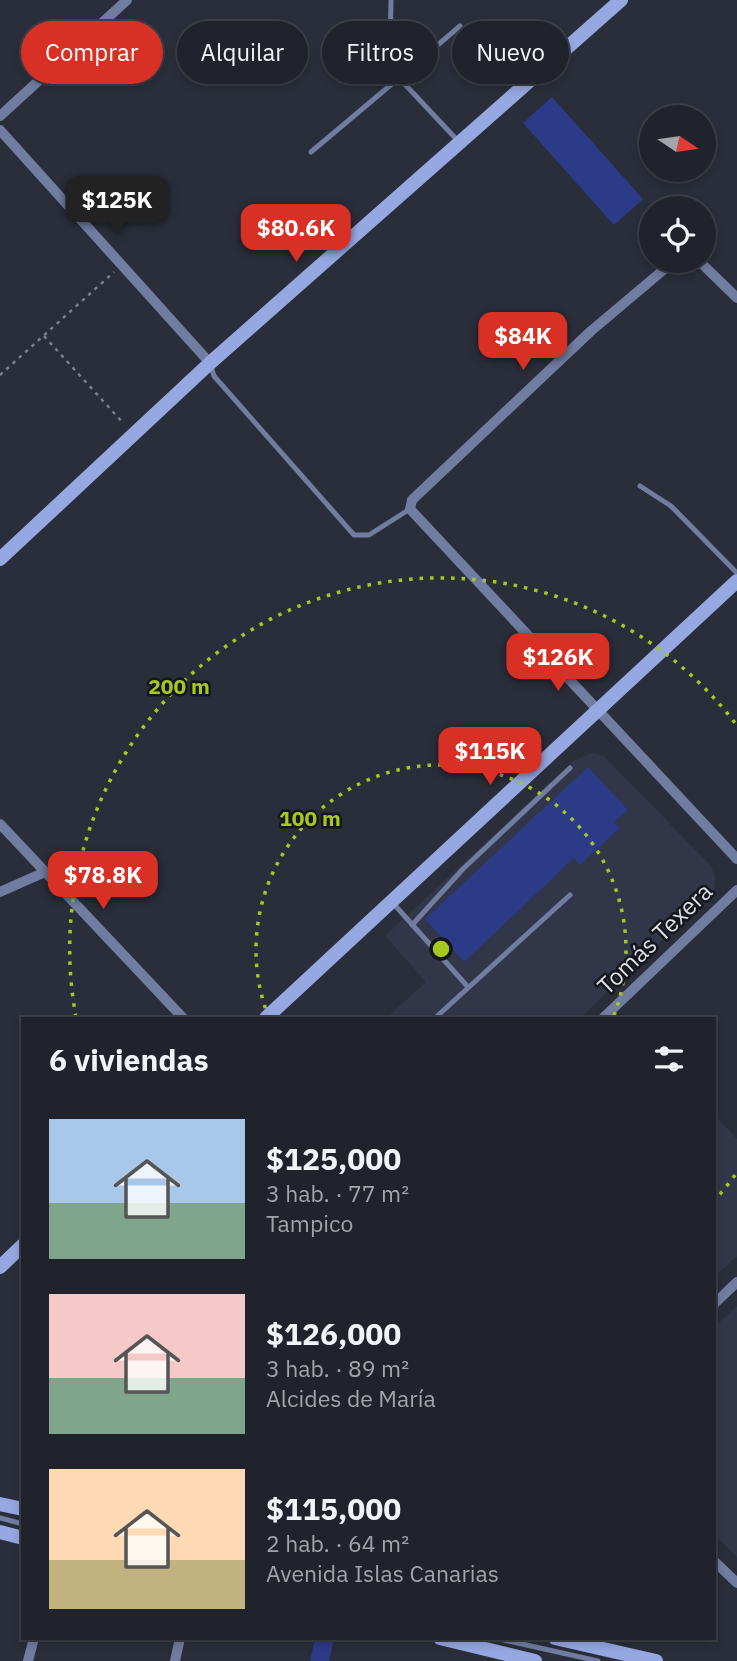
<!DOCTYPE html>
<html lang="es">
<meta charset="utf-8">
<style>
:root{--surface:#20222c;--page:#282a34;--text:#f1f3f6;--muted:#a2a4a9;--line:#3d3f48;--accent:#d93025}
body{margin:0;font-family:"IBM Plex Sans",sans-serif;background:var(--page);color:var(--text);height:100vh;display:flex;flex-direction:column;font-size:26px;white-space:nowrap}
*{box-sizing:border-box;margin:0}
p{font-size:23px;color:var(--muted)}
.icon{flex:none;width:38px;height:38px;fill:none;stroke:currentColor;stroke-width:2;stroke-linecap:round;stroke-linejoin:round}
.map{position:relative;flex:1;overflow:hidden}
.sheet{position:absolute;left:21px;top:1017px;width:695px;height:623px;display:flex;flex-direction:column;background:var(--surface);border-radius:0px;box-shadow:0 4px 10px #0003,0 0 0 2px var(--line)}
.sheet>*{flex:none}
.top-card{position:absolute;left:21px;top:21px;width:696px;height:63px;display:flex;gap:14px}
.needle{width:46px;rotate:103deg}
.fabs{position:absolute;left:639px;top:105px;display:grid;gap:14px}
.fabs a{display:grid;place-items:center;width:77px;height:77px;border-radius:50%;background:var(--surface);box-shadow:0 4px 10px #0003,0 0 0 2px var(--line);font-size:35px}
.price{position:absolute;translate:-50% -60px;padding:0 16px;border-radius:14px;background:var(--accent);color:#fff;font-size:23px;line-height:46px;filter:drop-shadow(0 2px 4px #0008)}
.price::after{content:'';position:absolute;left:50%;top:42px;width:21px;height:16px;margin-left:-10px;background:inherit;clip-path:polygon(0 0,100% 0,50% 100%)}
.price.current{background:#222;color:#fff}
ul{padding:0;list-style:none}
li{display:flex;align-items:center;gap:21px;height:175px;padding:0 28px}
li span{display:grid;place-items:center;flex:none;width:196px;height:140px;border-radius:0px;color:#555}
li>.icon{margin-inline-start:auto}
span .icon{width:84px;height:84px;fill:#fffc;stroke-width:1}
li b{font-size:30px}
h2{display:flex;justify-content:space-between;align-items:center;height:84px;padding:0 28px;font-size:30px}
.tag{padding:0 24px;border-radius:32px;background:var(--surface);box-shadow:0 4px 10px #0003,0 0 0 2px var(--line);font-size:24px;line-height:63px}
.tag.current{background:var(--accent);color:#fff}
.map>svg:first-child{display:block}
.built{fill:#313648}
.building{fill:#2c3b87}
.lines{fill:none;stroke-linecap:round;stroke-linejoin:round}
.path{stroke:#7b7e88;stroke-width:2.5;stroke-dasharray:3.5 5;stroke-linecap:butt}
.lane{stroke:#717ca1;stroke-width:5}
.street{stroke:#717ca1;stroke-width:10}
.secondary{stroke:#96a8e2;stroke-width:14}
.ring{fill:none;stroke:#a7c81f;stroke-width:3.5;stroke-dasharray:3.5 7}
.labels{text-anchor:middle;stroke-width:5;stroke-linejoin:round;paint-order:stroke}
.street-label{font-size:24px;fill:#dbdee6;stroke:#14161b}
.centre{fill:#a7c81f;stroke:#14161b;stroke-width:3.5}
.ring-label{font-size:21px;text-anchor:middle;font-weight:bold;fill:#a7c81f;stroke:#14161b;stroke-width:5;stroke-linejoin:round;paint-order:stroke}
</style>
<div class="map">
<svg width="737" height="1661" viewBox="0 0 737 1661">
<rect width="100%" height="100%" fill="#2a2e3a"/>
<!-- built -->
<g class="built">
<path d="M591 753 604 756 711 866 715 876 714 892 580 1018H386L426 982 385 936 572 762Z"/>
<path d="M714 1114 737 1139V1256L714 1277Z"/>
<path d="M737 1306V1557L714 1534V1327Z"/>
</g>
<!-- building -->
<g class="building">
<path d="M552 97 643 199 614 225 523 123Z"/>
<path d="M588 767 628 810 614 822 620 828 580 865 574 858 464 962 425 919Z"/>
<path d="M315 1638H334L329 1661H310Z"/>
</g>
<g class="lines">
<!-- path -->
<g class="path">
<path d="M466 25 522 24 546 51"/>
<path d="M44 336 124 424"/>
<path d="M0 375 114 272"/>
</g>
<!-- lane -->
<g class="lane">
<path d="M391 0 390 53 399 78 460 26"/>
<path d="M311 152 399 78 459 142"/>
<path d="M211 366 214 376 354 535H369L410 509"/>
<path d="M640 486 671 506 737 573"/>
<path d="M392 902 468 987"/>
<path d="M412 925 463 869 570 768"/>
<path d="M435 1018 570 895"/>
<path d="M0 1518 23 1524"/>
<path d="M495 1638 598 1661"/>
</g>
<!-- street -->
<g class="street">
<path d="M0 116 127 0"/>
<path d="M0 130 210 363"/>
<path d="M674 261 591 331 412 500 410 509 737 859"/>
<path d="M699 261 737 298"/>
<path d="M0 824 183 1018"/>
<path d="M0 892 45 872"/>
<path d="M603 1018 737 890"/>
<path d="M714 1304 737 1282"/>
<path d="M714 1561 737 1583"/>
<path d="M28 1661 34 1638"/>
<path d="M175 1661 180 1638"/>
</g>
<!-- secondary -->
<g class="secondary">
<path d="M0 559 210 363 621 0"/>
<path d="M266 1018 737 581"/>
<path d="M0 1267 23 1245"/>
<path d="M0 1504 23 1509"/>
<path d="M0 1532 23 1538"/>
<path d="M440 1638 535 1661"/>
<path d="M555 1638 656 1661"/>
</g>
</g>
<!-- distance rings -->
<g class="ring">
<path d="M269 1018A185 185 0 1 1 613 1018"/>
<path d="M735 1175A371 371 0 0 1 715 1200M76 1017A371 371 0 0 1 735 723"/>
</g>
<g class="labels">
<!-- street labels -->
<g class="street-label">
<text transform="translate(655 939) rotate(-44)" y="8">Tomás Texera</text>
</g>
</g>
<circle cx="441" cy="949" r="10" class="centre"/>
<g class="ring-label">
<text x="179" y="694">200 m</text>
<text x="310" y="826">100 m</text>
</g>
</svg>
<div class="fabs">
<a><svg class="needle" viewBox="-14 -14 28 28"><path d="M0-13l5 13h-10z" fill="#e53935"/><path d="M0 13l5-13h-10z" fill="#a2a4a9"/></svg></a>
<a><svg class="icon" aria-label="locate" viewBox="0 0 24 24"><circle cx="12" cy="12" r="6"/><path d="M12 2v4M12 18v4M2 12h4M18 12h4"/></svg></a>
</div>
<b class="price current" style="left:117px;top:236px">$125K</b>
<b class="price" style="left:296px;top:264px">$80.6K</b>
<b class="price" style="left:523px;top:372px">$84K</b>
<b class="price" style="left:558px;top:693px">$126K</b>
<b class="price" style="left:490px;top:787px">$115K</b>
<b class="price" style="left:103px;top:911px">$78.8K</b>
<div class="top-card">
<a class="tag current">Comprar</a>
<a class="tag">Alquilar</a>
<a class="tag">Filtros</a>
<a class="tag">Nuevo</a>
</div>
<section class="sheet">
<h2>6 viviendas<svg class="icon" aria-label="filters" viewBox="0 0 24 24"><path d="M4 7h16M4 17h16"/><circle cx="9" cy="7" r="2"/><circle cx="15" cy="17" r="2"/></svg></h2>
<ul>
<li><span style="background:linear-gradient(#a9c7e8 60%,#7fa58c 0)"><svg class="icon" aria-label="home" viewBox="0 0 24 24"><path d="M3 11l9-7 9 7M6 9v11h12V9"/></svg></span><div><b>$125,000</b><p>3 hab. · 77 m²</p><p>Tampico</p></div></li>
<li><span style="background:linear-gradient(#f6c9c9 60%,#7fa58c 0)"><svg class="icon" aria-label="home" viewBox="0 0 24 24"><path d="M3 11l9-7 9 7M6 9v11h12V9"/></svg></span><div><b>$126,000</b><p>3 hab. · 89 m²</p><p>Alcides de María</p></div></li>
<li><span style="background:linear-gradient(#ffd9b3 65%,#c2b280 0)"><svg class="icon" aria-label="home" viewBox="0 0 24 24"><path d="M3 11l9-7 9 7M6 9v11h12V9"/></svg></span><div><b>$115,000</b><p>2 hab. · 64 m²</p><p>Avenida Islas Canarias</p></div></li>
</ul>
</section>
</div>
